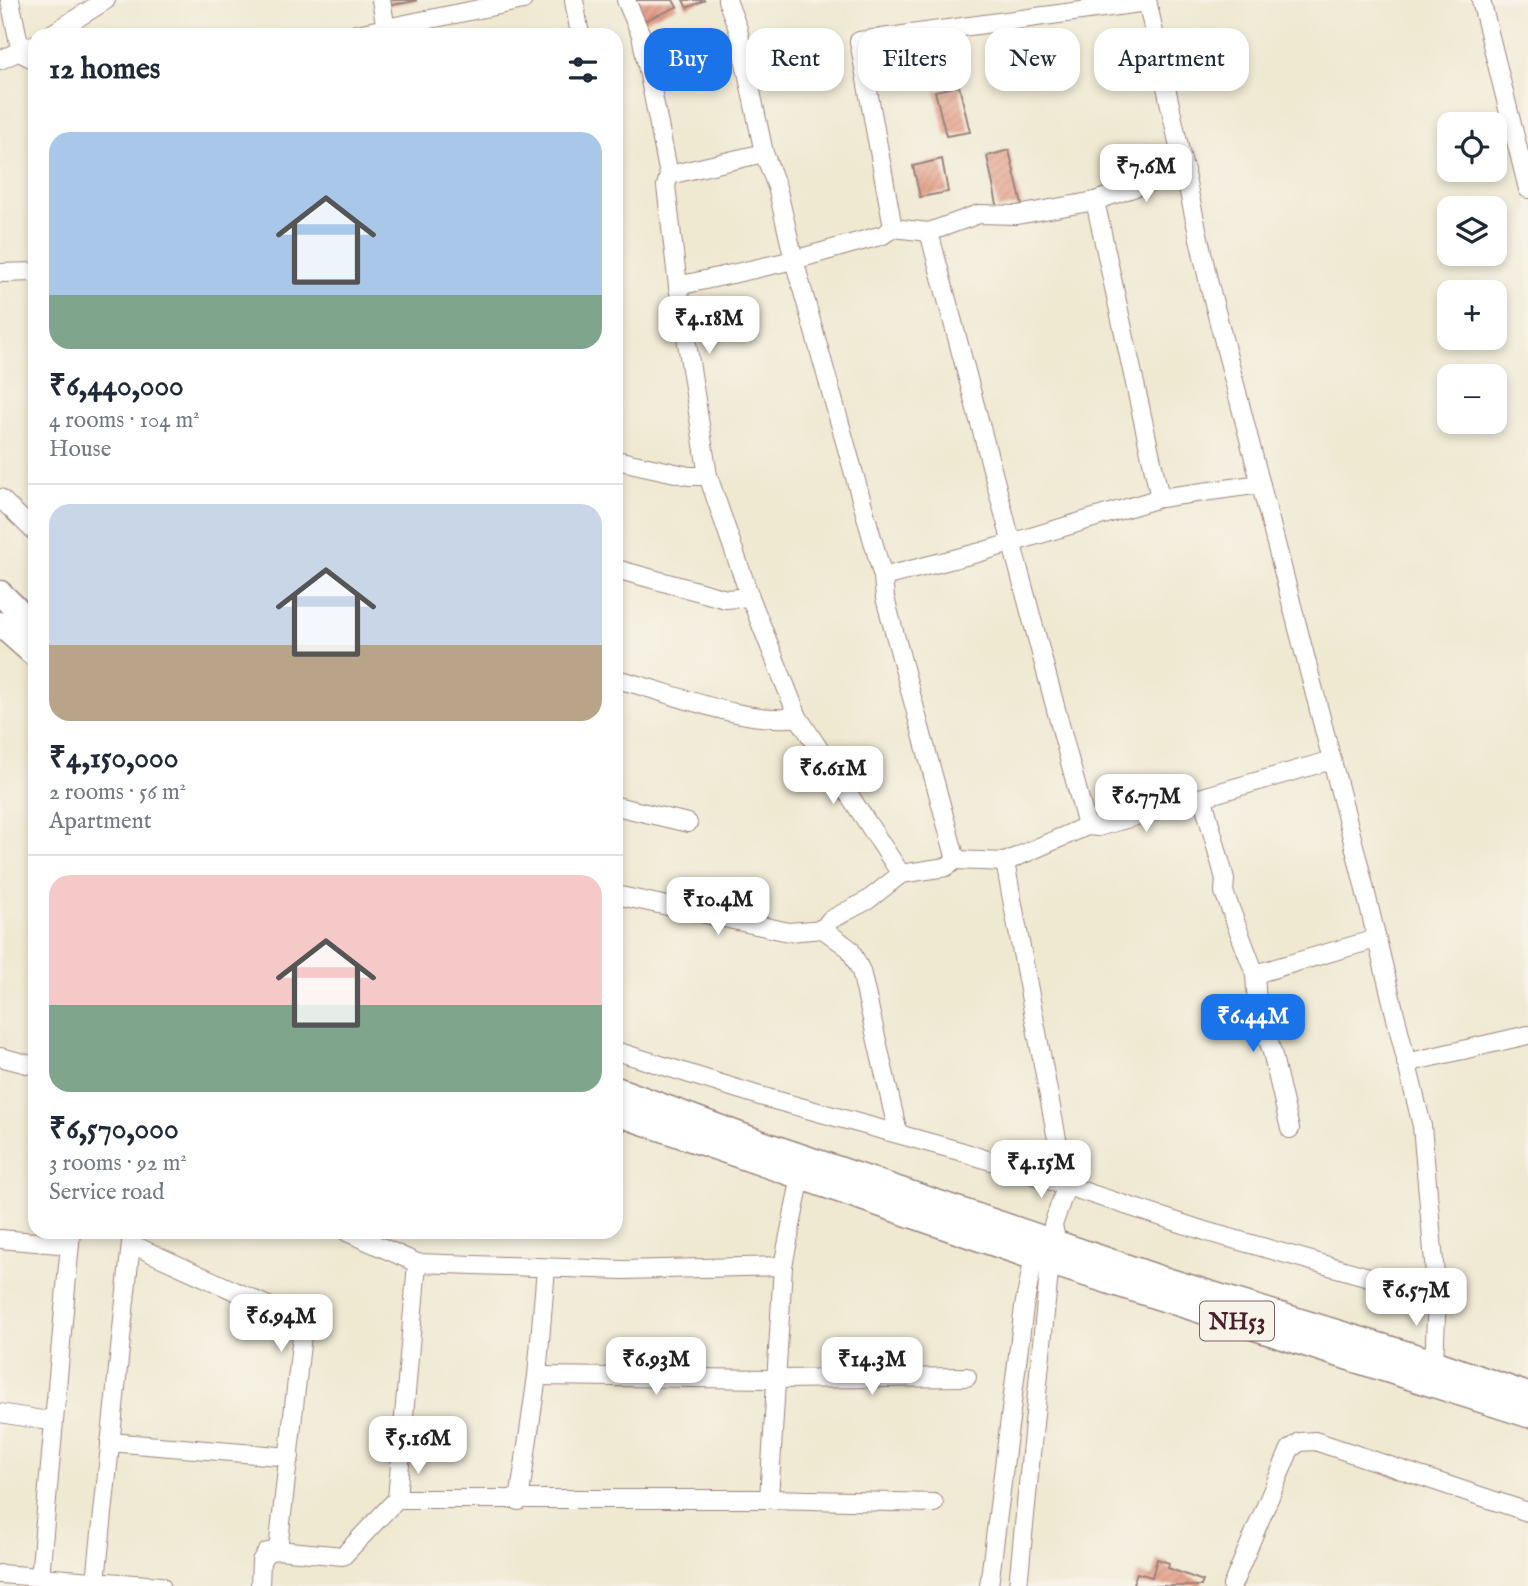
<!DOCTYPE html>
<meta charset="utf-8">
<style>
:root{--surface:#fff;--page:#f2f2f3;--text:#1f2937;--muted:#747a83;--line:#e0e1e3;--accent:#1a73e8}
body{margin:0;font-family:"IM FELL English",serif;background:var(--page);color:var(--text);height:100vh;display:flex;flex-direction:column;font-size:26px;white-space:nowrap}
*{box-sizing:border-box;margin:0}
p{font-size:23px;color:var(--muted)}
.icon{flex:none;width:38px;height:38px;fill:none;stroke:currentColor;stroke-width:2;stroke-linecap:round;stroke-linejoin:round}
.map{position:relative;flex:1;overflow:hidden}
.details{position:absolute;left:28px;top:28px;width:595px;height:1211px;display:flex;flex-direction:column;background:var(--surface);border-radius:21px;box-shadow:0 4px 10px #0003}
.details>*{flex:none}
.hud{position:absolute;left:644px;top:28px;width:665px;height:63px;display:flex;gap:14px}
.buttons{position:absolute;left:1437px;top:112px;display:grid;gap:14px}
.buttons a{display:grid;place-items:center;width:70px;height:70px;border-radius:14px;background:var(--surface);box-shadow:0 4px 10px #0003;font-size:35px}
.price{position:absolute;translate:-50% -60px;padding:0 16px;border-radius:14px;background:#fff;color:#222;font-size:23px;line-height:46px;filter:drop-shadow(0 2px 4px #0008)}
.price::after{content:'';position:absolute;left:50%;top:42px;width:21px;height:16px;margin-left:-10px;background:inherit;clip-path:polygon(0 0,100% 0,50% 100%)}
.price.selected{background:var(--accent);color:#fff}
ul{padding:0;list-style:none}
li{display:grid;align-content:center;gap:14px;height:371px;padding:0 21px}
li+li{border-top:2px solid var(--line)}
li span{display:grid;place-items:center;height:217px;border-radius:21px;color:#555}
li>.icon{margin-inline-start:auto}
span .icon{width:126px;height:126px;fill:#fffc;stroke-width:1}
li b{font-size:30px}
h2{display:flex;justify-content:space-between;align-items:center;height:84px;padding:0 21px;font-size:30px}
.tag{padding:0 24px;border-radius:21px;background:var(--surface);box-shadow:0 4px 10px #0003;font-size:24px;line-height:63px}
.tag.selected{background:var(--accent);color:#fff}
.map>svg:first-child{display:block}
.building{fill:url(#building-hatch)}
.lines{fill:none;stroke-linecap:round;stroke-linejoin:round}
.minor-casing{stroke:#9c847e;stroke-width:20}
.highway-casing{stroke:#9c847e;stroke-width:27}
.minor{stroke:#fff;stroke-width:18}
.highway{stroke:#fff;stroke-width:24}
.labels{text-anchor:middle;stroke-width:6;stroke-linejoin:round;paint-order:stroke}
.shield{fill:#f7f3e8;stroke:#7e5f64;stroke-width:2}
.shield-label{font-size:23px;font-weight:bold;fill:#4a1f2b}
</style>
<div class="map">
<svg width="1528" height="1586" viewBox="0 0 1528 1586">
<defs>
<pattern id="building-hatch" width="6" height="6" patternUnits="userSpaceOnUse" patternTransform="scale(1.75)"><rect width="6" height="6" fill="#e18d74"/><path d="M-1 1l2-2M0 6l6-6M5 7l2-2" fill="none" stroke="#b8735f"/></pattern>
</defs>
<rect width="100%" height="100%" fill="#f7f3e8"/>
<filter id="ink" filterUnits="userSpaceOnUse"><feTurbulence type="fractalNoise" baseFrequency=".0143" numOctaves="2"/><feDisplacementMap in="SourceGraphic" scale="14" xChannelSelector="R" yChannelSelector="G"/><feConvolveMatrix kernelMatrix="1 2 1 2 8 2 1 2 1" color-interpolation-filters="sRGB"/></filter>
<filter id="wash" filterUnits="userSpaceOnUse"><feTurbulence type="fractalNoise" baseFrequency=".00686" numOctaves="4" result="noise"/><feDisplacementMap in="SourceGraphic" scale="28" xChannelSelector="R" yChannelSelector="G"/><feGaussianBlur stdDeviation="1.57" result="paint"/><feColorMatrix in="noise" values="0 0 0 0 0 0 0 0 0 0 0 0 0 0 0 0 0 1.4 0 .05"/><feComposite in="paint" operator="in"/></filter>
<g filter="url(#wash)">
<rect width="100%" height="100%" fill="#efe9d2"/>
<g id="blocks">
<!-- building -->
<g class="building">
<path d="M385 0H416V1L386 6Z"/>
<path d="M628 0H673L677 7 639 23Z"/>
<path d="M683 0H705L687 8Z"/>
<path d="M959 86 970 132 946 136 935 91Z"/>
<path d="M1009 150 1022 205 998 209 987 156Z"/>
<path d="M942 159 948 192 920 197 913 166Z"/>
<path d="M1157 1559 1169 1563 1168 1568 1203 1581 1201 1586H1132L1137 1573 1152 1577Z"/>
</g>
</g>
</g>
<g filter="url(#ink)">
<use href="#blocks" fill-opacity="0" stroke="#9c847e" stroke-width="2"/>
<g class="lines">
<!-- minor casing -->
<g class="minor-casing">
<g id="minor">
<path d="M10 0 21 53 35 60"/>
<path d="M381 0 386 29"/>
<path d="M574 0 580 35"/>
<path d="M626 0 641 35 669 175 666 186 678 286 708 476 750 597 798 717 901 874"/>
<path d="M727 0 738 29 764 153 777 187 794 260 883 577 885 598 956 860"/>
<path d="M1147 0 1209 284 1359 865 1422 1126 1437 1296 1434 1362"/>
<path d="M1481 0 1528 189"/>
<path d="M50 35 106 0"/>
<path d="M352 35 523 0"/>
<path d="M0 60 35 44"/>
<path d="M669 175 764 153"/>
<path d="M1095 201 1160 498"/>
<path d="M893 228 859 41 1147 2"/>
<path d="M929 232 1087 826"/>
<path d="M0 273 35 272"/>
<path d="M678 286 794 260 883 235 893 228 929 232 979 214 1017 215 1095 201 1185 170"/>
<path d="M616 460 689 476H708"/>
<path d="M0 498 35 532"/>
<path d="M616 569 726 599 750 597"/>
<path d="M883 577 981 552 1160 498 1261 484"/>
<path d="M616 679C671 692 743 725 798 717"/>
<path d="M1203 799 1225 879 1224 892 1255 974 1257 1004 1272 1052 1290 1129"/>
<path d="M616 806 688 823"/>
<path d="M1005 862 1066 1187 1053 1225 1056 1240 1050 1262 1018 1586"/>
<path d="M616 895 789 932 823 929 850 949 861 971 898 1133"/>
<path d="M823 929 830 920 868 900 901 874 946 867 956 860 1005 862 1087 826 1098 827 1332 760"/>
<path d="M1255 974 1376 939"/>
<path d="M616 1051 760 1096 963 1152 1208 1232 1437 1296"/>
<path d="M0 1057 35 1066"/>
<path d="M1406 1063 1528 1035"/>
<path d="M347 1232 417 1263 623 1270 783 1266 801 1176"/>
<path d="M0 1239 70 1245"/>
<path d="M131 1244 290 1316 302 1335 278 1550"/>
<path d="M537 1376 776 1379 967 1377"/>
<path d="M0 1413 42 1420 54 1418"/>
<path d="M110 1442 290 1457"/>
<path d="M397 1499H769L783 1266"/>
<path d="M769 1499 934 1503"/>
<path d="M519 1501 537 1376 546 1268"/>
<path d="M0 1574 161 1586"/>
<path d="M40 1577 71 1232"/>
<path d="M96 1581 132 1233"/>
<path d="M260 1586 261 1561 267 1552 278 1550 343 1556 397 1499 417 1263"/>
<path d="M989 1586 1024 1307 1036 1246"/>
<path d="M1232 1586 1290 1449 1300 1442 1315 1441 1528 1512"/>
</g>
</g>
<!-- highway casing -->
<g class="highway-casing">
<g id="highway">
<path d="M0 593 35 627"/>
<path d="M0 624 35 655"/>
<path d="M616 1089 759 1142 1163 1279 1434 1362 1528 1395"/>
<path d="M616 1113 1032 1257 1528 1415"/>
</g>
</g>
<!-- minor -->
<use href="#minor" class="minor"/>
<!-- highway -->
<use href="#highway" class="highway"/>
</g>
</g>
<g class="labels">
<!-- shield labels -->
<rect class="shield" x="1200" y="1301.5" width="74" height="39" rx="5"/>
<g class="shield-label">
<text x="1237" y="1329">NH53</text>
</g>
</g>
</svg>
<div class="buttons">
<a><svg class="icon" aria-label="locate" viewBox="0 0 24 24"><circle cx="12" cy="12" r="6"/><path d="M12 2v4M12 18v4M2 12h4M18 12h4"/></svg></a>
<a><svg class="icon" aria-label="layers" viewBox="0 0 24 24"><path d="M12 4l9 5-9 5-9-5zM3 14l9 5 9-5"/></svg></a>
<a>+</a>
<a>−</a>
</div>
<b class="price" style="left:1146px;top:204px">₹7.6M</b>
<b class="price" style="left:709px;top:356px">₹4.18M</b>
<b class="price" style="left:833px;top:806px">₹6.61M</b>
<b class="price" style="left:1146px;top:834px">₹6.77M</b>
<b class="price" style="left:718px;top:937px">₹10.4M</b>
<b class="price selected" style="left:1253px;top:1054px">₹6.44M</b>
<b class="price" style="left:1041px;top:1200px">₹4.15M</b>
<b class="price" style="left:1416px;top:1328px">₹6.57M</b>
<b class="price" style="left:281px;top:1354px">₹6.94M</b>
<b class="price" style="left:656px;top:1397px">₹6.93M</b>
<b class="price" style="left:872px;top:1397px">₹14.3M</b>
<b class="price" style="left:418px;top:1476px">₹5.16M</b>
<div class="hud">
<a class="tag selected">Buy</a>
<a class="tag">Rent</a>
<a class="tag">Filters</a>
<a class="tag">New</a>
<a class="tag">Apartment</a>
</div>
<section class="details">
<h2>12 homes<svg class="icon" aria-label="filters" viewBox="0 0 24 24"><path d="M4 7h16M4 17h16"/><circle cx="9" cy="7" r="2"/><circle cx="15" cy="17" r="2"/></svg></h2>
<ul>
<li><span style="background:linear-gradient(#a9c7e8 75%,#7fa58c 0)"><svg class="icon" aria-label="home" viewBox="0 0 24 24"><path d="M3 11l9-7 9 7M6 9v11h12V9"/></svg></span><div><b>₹6,440,000</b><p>4 rooms · 104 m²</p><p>House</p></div></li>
<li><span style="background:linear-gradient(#c9d6e8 65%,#b9a48a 0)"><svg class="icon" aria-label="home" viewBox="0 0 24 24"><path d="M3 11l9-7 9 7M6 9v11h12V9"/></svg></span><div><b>₹4,150,000</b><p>2 rooms · 56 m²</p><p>Apartment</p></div></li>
<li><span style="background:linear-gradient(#f6c9c9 60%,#7fa58c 0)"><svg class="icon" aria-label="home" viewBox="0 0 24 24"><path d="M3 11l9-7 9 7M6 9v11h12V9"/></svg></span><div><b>₹6,570,000</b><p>3 rooms · 92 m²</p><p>Service road</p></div></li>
</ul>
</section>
</div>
